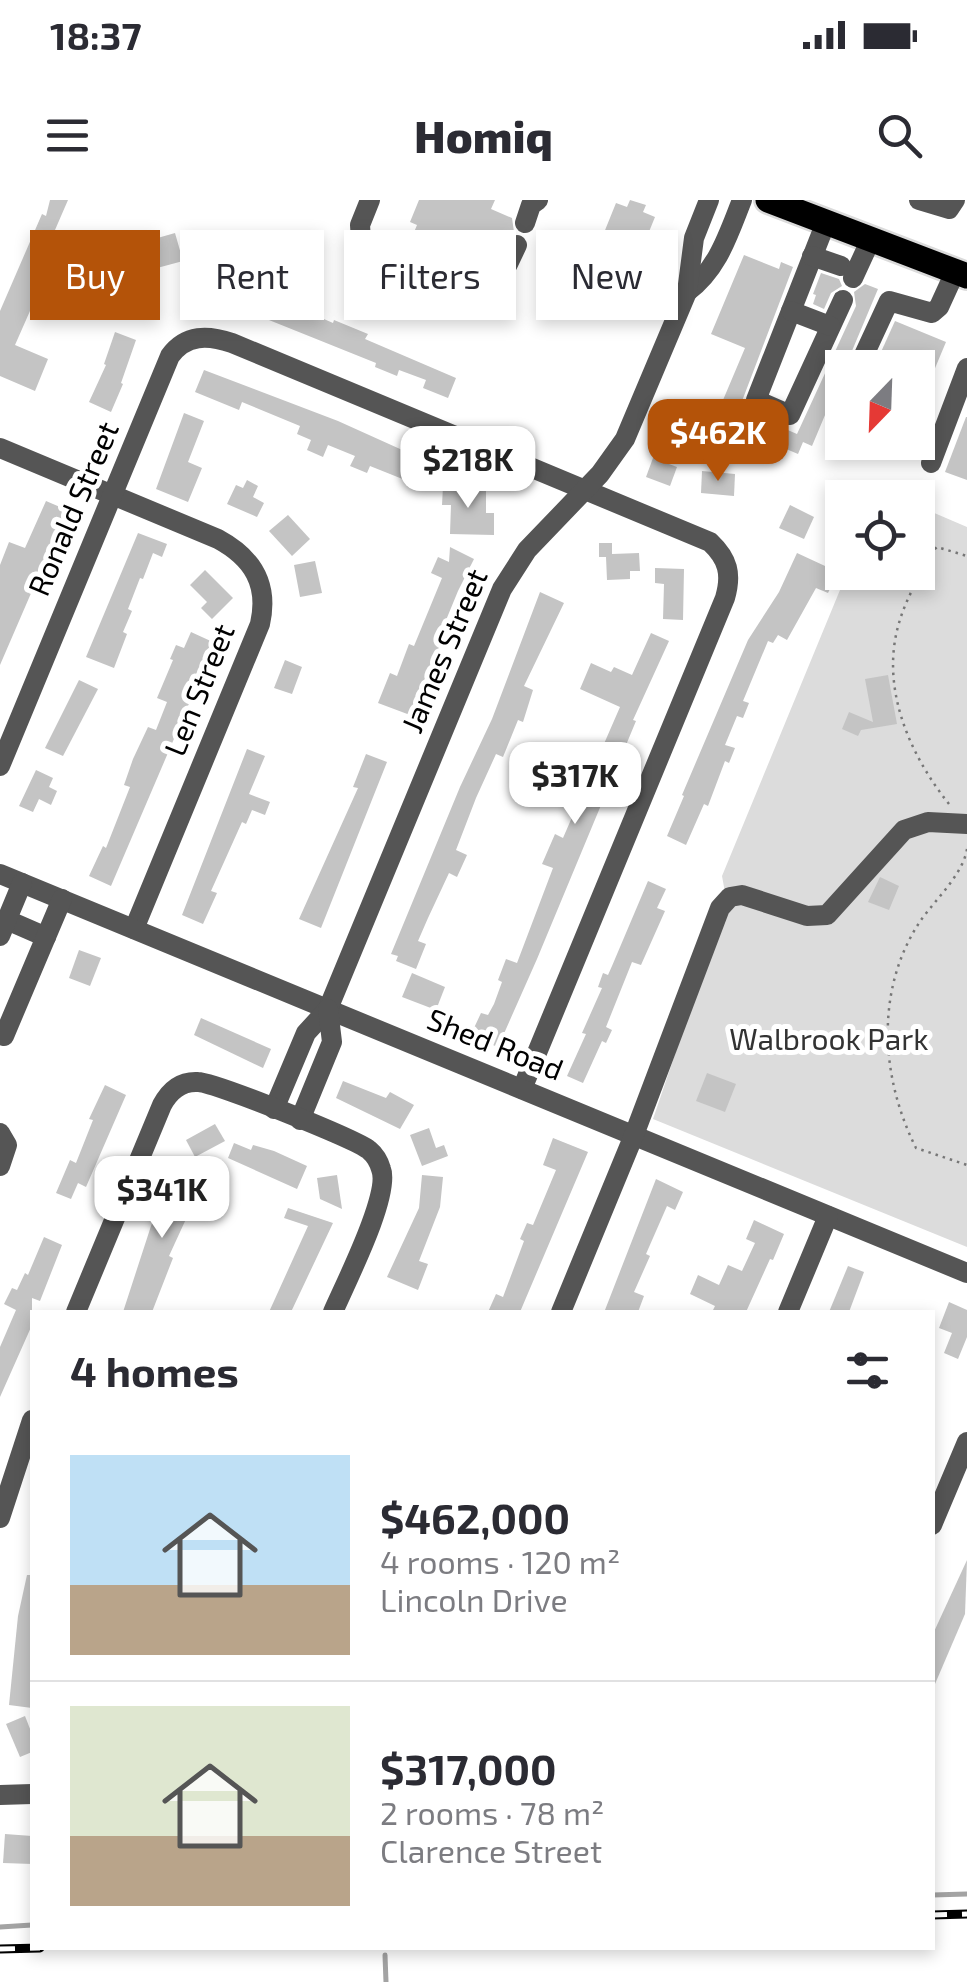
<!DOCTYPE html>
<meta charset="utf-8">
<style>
:root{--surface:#fff;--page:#f2f2f3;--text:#2b2b33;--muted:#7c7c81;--line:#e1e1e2;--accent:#b45309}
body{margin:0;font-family:"Exo 2",sans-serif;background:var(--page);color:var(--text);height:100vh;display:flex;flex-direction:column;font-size:38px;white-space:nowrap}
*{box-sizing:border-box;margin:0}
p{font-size:32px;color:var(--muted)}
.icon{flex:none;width:55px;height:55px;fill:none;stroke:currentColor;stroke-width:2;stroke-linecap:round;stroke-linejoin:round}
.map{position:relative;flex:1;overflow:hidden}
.drawer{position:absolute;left:30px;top:1110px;width:905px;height:640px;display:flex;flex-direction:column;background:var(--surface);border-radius:0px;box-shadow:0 5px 15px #0003}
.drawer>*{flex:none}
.banner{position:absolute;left:30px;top:30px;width:908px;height:90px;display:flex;gap:20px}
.needle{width:65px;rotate:203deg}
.fabs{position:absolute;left:825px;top:150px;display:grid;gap:20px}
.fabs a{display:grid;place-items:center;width:110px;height:110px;border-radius:0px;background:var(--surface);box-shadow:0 5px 15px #0003;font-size:50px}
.price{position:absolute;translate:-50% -85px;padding:0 22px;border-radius:20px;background:#fff;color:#222;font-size:32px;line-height:65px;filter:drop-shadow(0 2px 5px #0008)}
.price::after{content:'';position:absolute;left:50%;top:60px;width:30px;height:22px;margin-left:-15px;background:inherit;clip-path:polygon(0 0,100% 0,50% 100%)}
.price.active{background:var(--accent);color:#fff}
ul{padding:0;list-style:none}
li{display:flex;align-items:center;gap:30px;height:250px;padding:0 40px}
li+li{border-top:2px solid var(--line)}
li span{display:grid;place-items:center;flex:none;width:280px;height:200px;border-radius:0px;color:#555}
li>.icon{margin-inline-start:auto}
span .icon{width:120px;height:120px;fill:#fffc;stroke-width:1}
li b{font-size:42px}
h2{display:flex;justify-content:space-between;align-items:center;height:120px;padding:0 40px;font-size:42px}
.chip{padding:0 35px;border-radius:0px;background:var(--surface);box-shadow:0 5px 15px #0003;font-size:35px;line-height:90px}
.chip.active{background:var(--accent);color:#fff}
.status{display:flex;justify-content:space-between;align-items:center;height:70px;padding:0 50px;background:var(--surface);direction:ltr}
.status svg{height:28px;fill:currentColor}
header{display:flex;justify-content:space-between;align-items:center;height:130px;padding:0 40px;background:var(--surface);font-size:45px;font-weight:800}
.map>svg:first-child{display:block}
.green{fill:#dcdcdc}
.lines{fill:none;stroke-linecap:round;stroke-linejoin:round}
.stream{stroke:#a3a3a3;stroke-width:5}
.building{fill:#c4c4c4}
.major-casing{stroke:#dbdbdb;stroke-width:30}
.path{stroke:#777;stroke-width:2.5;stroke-dasharray:2.5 5;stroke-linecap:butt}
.minor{stroke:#555;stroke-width:20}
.major{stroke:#000;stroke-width:25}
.rail-casing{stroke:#000;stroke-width:9}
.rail{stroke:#fff;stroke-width:5;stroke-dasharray:15;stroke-linecap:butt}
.labels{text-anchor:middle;stroke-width:10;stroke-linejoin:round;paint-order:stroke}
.street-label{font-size:30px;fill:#000;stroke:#fff}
.park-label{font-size:30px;fill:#333;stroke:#fff}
</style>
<div class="status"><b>18:37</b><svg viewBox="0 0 49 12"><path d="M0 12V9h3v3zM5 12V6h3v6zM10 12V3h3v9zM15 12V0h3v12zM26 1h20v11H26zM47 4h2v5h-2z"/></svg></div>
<header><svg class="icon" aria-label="menu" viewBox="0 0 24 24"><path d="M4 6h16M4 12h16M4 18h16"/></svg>Homiq<svg class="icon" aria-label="search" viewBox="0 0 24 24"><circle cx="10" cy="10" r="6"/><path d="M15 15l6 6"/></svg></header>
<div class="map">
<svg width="967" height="1782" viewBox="0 0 967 1782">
<rect width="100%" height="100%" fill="#fff"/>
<!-- green -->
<path class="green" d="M918 306 967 327V1047L653 919 720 722 728 709 722 676 847 373 918 372Z"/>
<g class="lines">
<!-- stream -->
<g class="stream">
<path d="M932 1695 967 1694"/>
<path d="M0 1727 32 1725"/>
<path d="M385 1755 386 1782"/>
</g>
</g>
<!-- building -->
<g class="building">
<path d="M50 0H68L32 83 41 86 15 145 48 159 35 191 0 176V111L42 14 46 16Z"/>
<path d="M419 0H495L491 9 512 18 514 32 504 40 482 31 476 48 469 45 464 58 412 37 417 25 410 22Z"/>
<path d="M630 0 646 5 643 12 655 17 629 81 640 85 627 116 592 102 607 60 595 55 616 3 627 7Z"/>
<path d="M175 33 183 61 146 71 140 51 156 47 154 39Z"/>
<path d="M204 45 233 58 227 74 197 61Z"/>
<path d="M744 55 779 69 781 62 793 67 739 209 797 234 856 106 854 92 865 84 878 89 812 246 803 242 798 254 715 219 745 148 711 134Z"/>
<path d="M821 73 839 79 842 86 831 93 824 109 813 104 816 95 813 94Z"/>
<path d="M122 78 142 86 129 120 109 113Z"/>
<path d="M251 81 279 92 276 98 333 123 334 120 368 134 365 139 456 178 448 198 423 188 426 180 399 170 397 176 375 167 376 163 249 112 253 100 245 96Z"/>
<path d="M895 121 946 142 933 173 881 152Z"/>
<path d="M115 132 136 140 121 183 123 184 111 212 89 202 106 165 104 164Z"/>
<path d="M204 170 338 221 420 258 410 282 370 266 367 273 350 266 355 256 328 245 323 257 307 250 311 240 297 234 300 226 242 202 239 210 195 192Z"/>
<path d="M184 213 204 221 188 262 202 268 188 302 156 289Z"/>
<path d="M966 217H967V280L945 272Z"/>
<path d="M653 258 677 267 670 286 646 277Z"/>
<path d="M702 271 735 274 734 296 701 293Z"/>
<path d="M247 280 258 286 253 297 264 303 257 317 227 304 236 285 243 288Z"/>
<path d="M443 286 486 288V313H494V335L450 334 451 305H442Z"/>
<path d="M46 301 67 310 0 465V365L9 342 25 348Z"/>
<path d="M790 305 814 317 804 339 779 328Z"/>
<path d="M288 315 310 339 292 356 269 331Z"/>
<path d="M138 333 167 344 162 357 153 353 143 379 140 378 128 409 132 411 123 432 127 434 114 468 86 457Z"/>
<path d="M599 343H612V354L639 353 640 371H630V379L607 380 606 357H599Z"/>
<path d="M450 347 474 359 458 391 437 442 441 443 410 515 378 503 390 473 397 476 409 444 414 446 442 378 431 373 438 357 449 362Z"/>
<path d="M797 353 838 372 828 393 816 388 787 440 778 435 773 443 768 441 743 501 749 503 743 518 737 516 725 545 735 548 729 563 725 561 708 606 704 604 686 645 667 636 684 596 682 595 748 440 779 392Z"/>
<path d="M315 361 322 393 300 397 294 365Z"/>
<path d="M655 368 684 369 683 420 663 419 664 384 655 383Z"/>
<path d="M205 370 233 398 212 419 201 408 207 402 190 385Z"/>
<path d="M540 392 564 403 524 486 533 490 523 522 518 520 503 557 496 554 476 598 456 650 467 655 457 677 449 673 428 718 418 741 426 744 416 769 396 761 398 756 391 754 460 587 492 519Z"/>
<path d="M191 432 215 443 111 686 89 676 103 646 106 648 130 587 124 585 133 559 148 527 156 530 167 502 157 498 173 460 170 459 176 445 184 448Z"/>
<path d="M651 433 669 441 633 520 636 521 537 759 498 847 477 839 480 831 474 828 481 813 488 815 494 804 502 782 498 780 506 759 517 763 553 668 542 664 555 634 563 638 620 507 580 489 591 463 611 472 614 467 632 475Z"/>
<path d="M285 460 302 467 292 494 274 488Z"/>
<path d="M888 475 897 524 861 530 858 536 842 529 849 512 873 522 865 479Z"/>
<path d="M79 480 98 489 63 556 45 548Z"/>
<path d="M247 549 265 556 249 594 270 602 265 615 252 610 246 624 242 622 211 691 217 693 203 724 182 715Z"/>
<path d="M366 554 387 562 321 728 299 719 358 588 353 587Z"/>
<path d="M36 570 53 578 49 587 57 591 51 605 39 599 33 612 19 606Z"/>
<path d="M880 677 899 686 889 710 868 702Z"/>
<path d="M648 681 666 689 657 708 665 711 641 765 632 762 606 827 612 830 606 843 602 841 583 883 567 876 586 834 582 833 602 788 598 787 603 773 608 775 612 766Z"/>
<path d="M79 750 101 758 90 786 69 778Z"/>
<path d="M412 773 445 787 436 810 402 797Z"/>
<path d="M201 818 271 849 263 868 194 835Z"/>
<path d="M707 873 736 884 725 912 696 901Z"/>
<path d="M343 881 386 898 390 892 414 905 400 929 336 898Z"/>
<path d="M105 885 126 895 86 987 78 983 71 999 56 993 70 960 76 963 93 920 89 919Z"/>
<path d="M215 924 225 941 195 957 186 940Z"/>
<path d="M429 928 436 948 444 945 448 956 422 966 410 935Z"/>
<path d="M553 938 588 952 520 1112H488L496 1094 503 1097 524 1041 520 1039 527 1023 533 1025 556 970 543 965Z"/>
<path d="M234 943 251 950 253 945 274 951 307 966 297 989 228 958Z"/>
<path d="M179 958 200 967 180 1016 186 1019 169 1056 173 1058 152 1112H123L151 1026Z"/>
<path d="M337 975 342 1009 320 999 317 978Z"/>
<path d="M422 975 443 977 440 1007 419 1061 428 1064 418 1090 387 1077 419 1008Z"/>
<path d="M656 979 683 992 675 1010 667 1006 646 1054 650 1056 634 1092 644 1096 638 1112H612L605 1110Z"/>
<path d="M288 1008 333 1023 291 1112H269L308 1026 284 1018Z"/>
<path d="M754 1020 784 1034 773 1060 770 1059 746 1112H712L715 1106 690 1094 698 1075 719 1085 728 1065 742 1071 755 1043 746 1039Z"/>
<path d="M44 1037 62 1045 40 1101 32 1098V1125L0 1197V1147L16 1110 4 1104 12 1088 17 1090 25 1073 28 1075Z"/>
<path d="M848 1066 864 1072 849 1112H829Z"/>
<path d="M949 1102 967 1110V1137L958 1159 944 1153 952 1133 939 1128Z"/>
<path d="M967 1360 965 1414 932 1491V1436Z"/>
<path d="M27 1375H32V1508L9 1505 18 1416Z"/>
<path d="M25 1516 32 1534V1552L20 1557 6 1524Z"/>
<path d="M5 1634 32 1636V1664L3 1663Z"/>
</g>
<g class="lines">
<!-- major casing -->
<g class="major-casing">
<path id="major" d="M768 0 967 76"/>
</g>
<!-- path -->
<g class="path">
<path d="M949 604C909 554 880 487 899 423 906 398 921 374 932 352L937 347 967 356"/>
<path d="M967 649C963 674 936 699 921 720 875 788 880 876 916 948L967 965"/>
</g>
<!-- minor -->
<g class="minor">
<path d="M370 0 360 25 361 40 379 52 469 88 491 84 508 64 517 45"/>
<path d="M919 0 949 9 955 0"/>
<path d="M826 22 756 200 790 215 843 100"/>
<path d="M525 23 531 5 538 0"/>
<path d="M812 56 841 66"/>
<path d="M853 78 871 39"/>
<path d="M687 92C718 69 728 35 742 0"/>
<path d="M791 111 830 126"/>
<path d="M858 168 889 101 932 113 939 107 955 72"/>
<path d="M0 248 218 339C253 358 269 384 260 424L134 729"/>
<path d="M931 263 967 168"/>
<path d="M0 566 170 156C186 134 208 135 232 143L710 342C728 359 732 374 725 398L522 889"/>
<path d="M0 674 967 1073"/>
<path d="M7 720 46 737"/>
<path d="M0 736 22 683"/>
<path d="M0 835 4 836 62 699"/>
<path d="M274 909 306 833 328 809 502 389 527 350 600 274 625 239 687 92 694 38 709 0"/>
<path d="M300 920 332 842 328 809"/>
<path d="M0 933 7 945 0 966"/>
<path d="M76 1112 162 905C170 890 181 881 198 882 214 882 355 939 369 950 375 955 379 962 381 969 391 994 345 1084 333 1112"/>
<path d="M561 1112 634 935 720 708 730 697 742 695 807 716 827 715 904 630 928 622 967 624"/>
<path d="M788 1112 828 1016"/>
<path d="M0 1318 32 1220"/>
<path d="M932 1325 967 1242"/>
<path d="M0 1595 32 1594"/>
</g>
<!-- major -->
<use href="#major" class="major"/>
<!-- rail casing -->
<g class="rail-casing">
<g id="rail">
<path d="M932 1715 967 1714"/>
<path d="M0 1749 40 1748"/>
</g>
</g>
<!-- rail -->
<use href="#rail" class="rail"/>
</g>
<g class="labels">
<!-- street labels -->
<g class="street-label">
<text transform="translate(74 309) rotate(-67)" y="10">Ronald Street</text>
<text transform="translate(445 451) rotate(-67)" y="10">James Street</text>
<text transform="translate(200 490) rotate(-68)" y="10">Len Street</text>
<text transform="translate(495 845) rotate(22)" y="10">Shed Road</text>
</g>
<!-- park labels -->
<g class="park-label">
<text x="829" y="850">Walbrook Park</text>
</g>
</g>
</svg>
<div class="fabs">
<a><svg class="needle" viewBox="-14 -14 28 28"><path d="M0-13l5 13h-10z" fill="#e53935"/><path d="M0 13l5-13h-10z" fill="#7c7c81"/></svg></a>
<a><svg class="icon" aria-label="locate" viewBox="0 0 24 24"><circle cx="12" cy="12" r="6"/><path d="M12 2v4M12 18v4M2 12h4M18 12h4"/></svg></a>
</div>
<b class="price active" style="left:718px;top:284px">$462K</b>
<b class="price" style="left:468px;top:311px">$218K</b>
<b class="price" style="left:575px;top:627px">$317K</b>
<b class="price" style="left:162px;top:1041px">$341K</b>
<div class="banner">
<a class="chip active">Buy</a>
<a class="chip">Rent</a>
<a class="chip">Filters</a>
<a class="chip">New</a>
</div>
<section class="drawer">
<h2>4 homes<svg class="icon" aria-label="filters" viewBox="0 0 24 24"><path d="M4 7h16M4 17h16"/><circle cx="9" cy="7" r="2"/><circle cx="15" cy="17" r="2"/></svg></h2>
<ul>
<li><span style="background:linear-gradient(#bfe0f5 65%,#b9a48a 0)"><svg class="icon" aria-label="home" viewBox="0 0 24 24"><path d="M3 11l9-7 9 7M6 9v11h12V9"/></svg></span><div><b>$462,000</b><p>4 rooms · 120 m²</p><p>Lincoln Drive</p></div></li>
<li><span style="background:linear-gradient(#dfe7d0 65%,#b9a48a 0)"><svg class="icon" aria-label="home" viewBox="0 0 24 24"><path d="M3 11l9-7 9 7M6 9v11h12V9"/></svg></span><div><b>$317,000</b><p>2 rooms · 78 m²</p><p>Clarence Street</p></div></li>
</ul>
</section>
</div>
